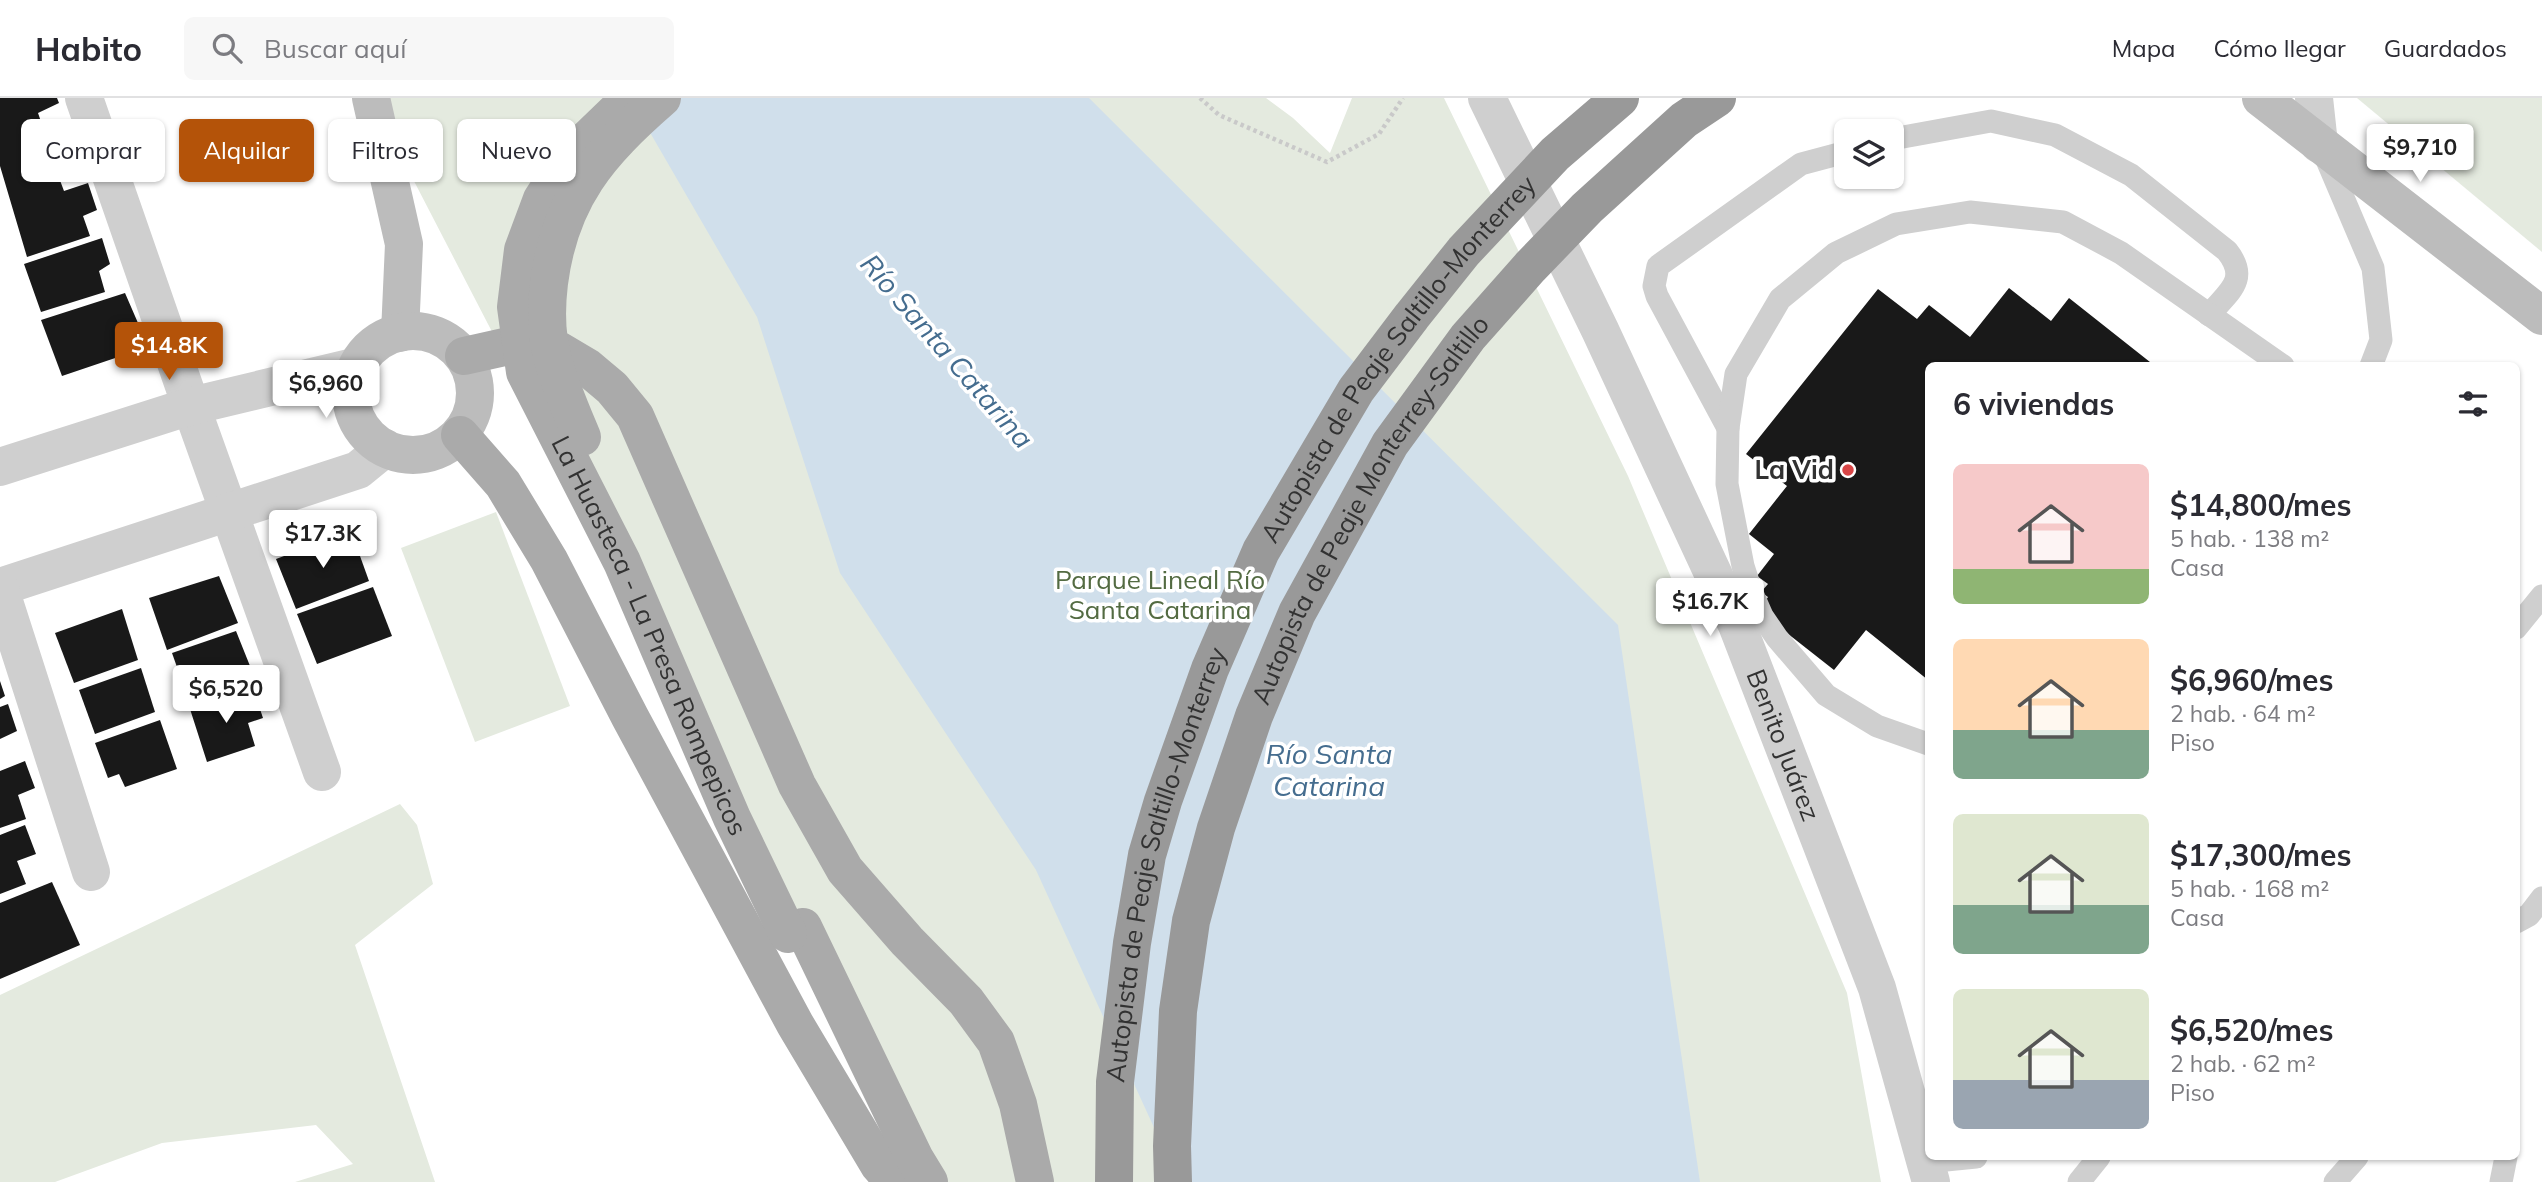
<!DOCTYPE html>
<html lang="es">
<meta charset="utf-8">
<style>
:root{--surface:#fff;--page:#f7f7f7;--text:#2b2b33;--muted:#7c7c81;--line:#e1e1e2;--accent:#b45309}
body{margin:0;font-family:Mulish,sans-serif;background:var(--page);color:var(--text);height:100vh;display:flex;flex-direction:column;font-size:26px;white-space:nowrap}
*{box-sizing:border-box;margin:0}
p{font-size:23px;color:var(--muted)}
.icon{flex:none;width:38px;height:38px;fill:none;stroke:currentColor;stroke-width:2;stroke-linecap:round;stroke-linejoin:round}
.map{position:relative;flex:1;overflow:hidden}
.drawer{position:absolute;left:1925px;top:264px;width:595px;height:798px;display:flex;flex-direction:column;background:var(--surface);border-radius:10px;box-shadow:0 2px 5px #0004}
.drawer>*{flex:none}
.top-card{position:absolute;left:21px;top:21px;width:665px;height:63px;display:flex;gap:14px}
.buttons{position:absolute;left:1834px;top:21px;display:grid;gap:14px}
.buttons a{display:grid;place-items:center;width:70px;height:70px;border-radius:10px;background:var(--surface);box-shadow:0 2px 5px #0004;font-size:35px}
.price{position:absolute;translate:-50% -60px;padding:0 16px;border-radius:7px;background:#fff;color:#222;font-size:23px;line-height:46px;filter:drop-shadow(0 2px 4px #0008)}
.price::after{content:'';position:absolute;left:50%;top:42px;width:21px;height:16px;margin-left:-10px;background:inherit;clip-path:polygon(0 0,100% 0,50% 100%)}
.price.selected{background:var(--accent);color:#fff}
ul{padding:0;list-style:none}
li{display:flex;align-items:center;gap:21px;height:175px;padding:0 28px}
li span{display:grid;place-items:center;flex:none;width:196px;height:140px;border-radius:10px;color:#555}
li>.icon{margin-inline-start:auto}
span .icon{width:84px;height:84px;fill:#fffc;stroke-width:1}
li b{font-size:30px}
h2{display:flex;justify-content:space-between;align-items:center;height:84px;padding:0 28px;font-size:30px}
.chip{padding:0 24px;border-radius:10px;background:var(--surface);box-shadow:0 2px 5px #0004;font-size:24px;line-height:63px}
.chip.selected{background:var(--accent);color:#fff}
header{display:flex;align-items:center;gap:42px;box-sizing:border-box;height:98px;padding:0 35px;background:var(--surface);border-bottom:2px solid var(--line)}
header strong{font-size:33px}
nav{display:flex;gap:38px;margin-inline-start:auto;font-size:24px}
.search{width:490px;height:63px;background:var(--page);display:flex;align-items:center;gap:18px;box-sizing:border-box;padding:0 24px;border-radius:10px;color:var(--muted);font-size:26px}
.map>svg:first-child{display:block}
.green{fill:#e4eadf}
.water{fill:#d0dfeb}
.building{fill:#191919}
.lines{fill:none;stroke-linecap:round;stroke-linejoin:round}
.path{stroke:#c9c9c9;stroke-width:4.5;stroke-dasharray:3.5 3.5;stroke-linecap:butt}
.lane{stroke:#cfcfcf;stroke-width:23}
.street{stroke:#cfcfcf;stroke-width:38}
.secondary{stroke:#bcbcbc;stroke-width:38}
.primary{stroke:#aaa;stroke-width:38}
.primary-bridge{stroke:#aaa;stroke-width:38}
.highway-bridge{stroke:#999;stroke-width:38}
.poi-dot{fill:#d84546;stroke:#fff;stroke-width:2.5}
.labels{text-anchor:middle;stroke-width:7;stroke-linejoin:round;paint-order:stroke}
.street-label{font-size:26px;fill:#323232;stroke:#fff}
.poi-label{font-size:26px;font-weight:bold;fill:#323232;stroke:#fff;text-anchor:end}
.park-label{font-size:26px;fill:#536b42;stroke:#fff}
.water-label{font-size:28px;font-style:italic;fill:#456d8f;stroke:#fff}
</style>
<header>
<strong>Habito</strong>
<div class="search"><svg class="icon" aria-label="search" viewBox="0 0 24 24"><circle cx="10" cy="10" r="6"/><path d="M15 15l6 6"/></svg>Buscar aquí</div>
<nav><a>Mapa</a><a>Cómo llegar</a><a>Guardados</a></nav>
</header>
<div class="map">
<svg width="2542" height="1084" viewBox="0 0 2542 1084">
<rect width="100%" height="100%" fill="#fff"/>
<!-- green -->
<g class="green">
<path d="M371 0H1266L1293 20 1330 55 1352 0H1444L1628 378 1847 895 1881 1084H932Z"/>
<path d="M2357 0H2542V154Z"/>
<path d="M496 414 570 608 475 644 401 450Z"/>
<path d="M400 706 417 727 433 786 355 847 435 1084H295L353 1066 316 1027 162 1045 55 1084H0V897Z"/>
</g>
<!-- water -->
<path class="water" d="M630 0H1089L1618 527 1700 1084H1179L1036 772 840 475 757 219Z"/>
<!-- building -->
<g class="building">
<path d="M0 0H57L59 5 38 15 46 38 68 30 77 61 55 69 64 93 88 85 97 112 83 118 90 138 27 159 0 68Z"/>
<path d="M102 140 110 166 99 173 105 194 41 214 24 166Z"/>
<path d="M2009 190 2051 223 2069 200 2155 268H1928V582L1866 532 1834 572 1764 517 1763 507 1768 499 1761 494 1768 486 1757 478 1774 456 1749 436 1787 388 1746 356 1878 191 1917 221 1929 207 1970 239Z"/>
<path d="M125 195 138 225 121 233 130 255 62 278 41 222Z"/>
<path d="M351 433 369 483 296 511 276 461Z"/>
<path d="M219 478 238 525 167 552 149 500Z"/>
<path d="M373 489 392 538 317 566 297 516Z"/>
<path d="M122 511 138 562 74 585 55 535Z"/>
<path d="M236 533 254 578 189 603 172 555Z"/>
<path d="M141 570 155 614 95 636 79 592Z"/>
<path d="M0 583 5 598 0 601Z"/>
<path d="M244 593 246 600 256 599 263 620 248 625 255 648 207 664 190 611Z"/>
<path d="M8 606 17 633 0 641V609Z"/>
<path d="M160 622 177 671 125 689 119 676 108 680 95 645Z"/>
<path d="M25 663 35 690 18 697 26 721 0 730V673Z"/>
<path d="M25 727 36 756 17 763 26 786 0 796V737Z"/>
<path d="M52 784 80 847 0 881V805Z"/>
</g>
<g class="lines">
<!-- path -->
<path class="path" d="M1200 0 1219 17 1327 64 1379 36 1403 0"/>
<!-- lane -->
<g class="lane">
<path d="M1892 41 1991 23 2055 37 2131 77 2227 153C2250 182 2228 194 2209 217"/>
<path d="M2324 55 2373 170 2381 242 2371 268"/>
<path d="M1728 330 1657 198 1654 188 1658 168 1801 66 1846 54"/>
<path d="M2516 530 2542 498"/>
<path d="M1928 646 1877 628 1826 597 1777 540 1762 518 1751 493 1743 468 1727 386 1728 330 1736 276 1780 201 1836 155 1896 126 1970 114 2063 124 2121 155 2283 268"/>
<path d="M2516 824 2529 817 2542 800"/>
<path d="M1926 1064 1976 1059"/>
<path d="M2079 1084 2099 1059"/>
<path d="M2335 1084 2357 1059"/>
<path d="M2501 1084 2506 1059"/>
</g>
<!-- street -->
<g class="street">
<path d="M84 0 191 308 322 674"/>
<path id="s1" d="M1487 0 1600 232 1737 527 1877 890 1931 1084"/>
<path d="M2314 0 2319 46"/>
<path d="M0 369 191 308 358 268"/>
<path d="M0 489 358 372 385 350"/>
<path d="M0 491 91 774"/>
</g>
<!-- secondary -->
<g class="secondary">
<path d="M371 0 404 146 400 235"/>
<path d="M2261 0 2542 218"/>
<circle cx="413" cy="295" r="62"/>
</g>
<!-- primary -->
<g class="primary">
<path d="M464 258 531 243 560 253 587 269 612 290 635 318 797 687 845 772 907 843 966 903 996 944 1018 1006 1035 1084"/>
<path d="M460 337 503 386 549 462 630 619 795 926 879 1067 894 1084"/>
<path d="M803 829 915 1061 929 1084"/>
</g>
<!-- primary-bridge -->
<g class="primary-bridge">
<path id="s2" d="M630 0 570 58 542 101 523 152 516 209 525 274 622 464 732 720 788 836"/>
<path d="M582 339C572 315 561 290 554 265 546 240 546 210 549 185 560 99 599 55 662 0"/>
</g>
<!-- highway-bridge -->
<g class="highway-bridge">
<path id="s3" d="M1114 1084 1115 984 1132 845 1147 757 1163 703 1210 571 1261 453 1356 292 1412 218 1464 153 1555 56 1620 0"/>
<path id="s4" d="M1173 1084 1172 1048 1178 913 1191 823 1216 730 1254 618 1297 515 1390 346 1468 239 1530 169 1587 110 1684 22 1717 0"/>
</g>
</g>
<!-- markers -->
<circle class="poi-dot" cx="1848" cy="372" r="7"/>
<g class="labels">
<!-- street labels -->
<g class="street-label">
<text dy="9" stroke="none"><textPath href="#s3" startOffset="891">Autopista de Peaje Saltillo-Monterrey</textPath></text>
<text dy="9" stroke="none"><textPath href="#s4" startOffset="714">Autopista de Peaje Monterrey-Saltillo</textPath></text>
<text dy="9" stroke="none"><textPath href="#s2" startOffset="604">La Huasteca - La Presa Rompepicos</textPath></text>
<text dy="9" stroke="none"><textPath href="#s1" startOffset="712">Benito Juárez</textPath></text>
<text dy="9" stroke="none"><textPath href="#s3" startOffset="324">Autopista de Peaje Saltillo-Monterrey</textPath></text>
</g>
<!-- poi labels -->
<g class="poi-label">
<text x="1834" y="381">La Vid</text>
</g>
<!-- park labels -->
<g class="park-label">
<text x="1160" y="491">Parque Lineal Río<tspan x="1160" dy="30">Santa Catarina</tspan></text>
</g>
<!-- water labels -->
<g class="water-label">
<text transform="translate(947 253) rotate(49)" y="10">Río Santa Catarina</text>
<text x="1329" y="666">Río Santa<tspan x="1329" dy="32">Catarina</tspan></text>
</g>
</g>
</svg>
<div class="buttons">
<a><svg class="icon" aria-label="layers" viewBox="0 0 24 24"><path d="M12 4l9 5-9 5-9-5zM3 14l9 5 9-5"/></svg></a>
</div>
<b class="price" style="left:2420px;top:86px">$9,710</b>
<b class="price selected" style="left:169px;top:284px">$14.8K</b>
<b class="price" style="left:326px;top:322px">$6,960</b>
<b class="price" style="left:323px;top:472px">$17.3K</b>
<b class="price" style="left:1710px;top:540px">$16.7K</b>
<b class="price" style="left:226px;top:627px">$6,520</b>
<div class="top-card">
<a class="chip">Comprar</a>
<a class="chip selected">Alquilar</a>
<a class="chip">Filtros</a>
<a class="chip">Nuevo</a>
</div>
<section class="drawer">
<h2>6 viviendas<svg class="icon" aria-label="filters" viewBox="0 0 24 24"><path d="M4 7h16M4 17h16"/><circle cx="9" cy="7" r="2"/><circle cx="15" cy="17" r="2"/></svg></h2>
<ul>
<li><span style="background:linear-gradient(#f6c9c9 75%,#8fb573 0)"><svg class="icon" aria-label="home" viewBox="0 0 24 24"><path d="M3 11l9-7 9 7M6 9v11h12V9"/></svg></span><div><b>$14,800/mes</b><p>5 hab. · 138 m²</p><p>Casa</p></div></li>
<li><span style="background:linear-gradient(#ffd9b3 65%,#7fa58c 0)"><svg class="icon" aria-label="home" viewBox="0 0 24 24"><path d="M3 11l9-7 9 7M6 9v11h12V9"/></svg></span><div><b>$6,960/mes</b><p>2 hab. · 64 m²</p><p>Piso</p></div></li>
<li><span style="background:linear-gradient(#dfe7d0 65%,#7fa58c 0)"><svg class="icon" aria-label="home" viewBox="0 0 24 24"><path d="M3 11l9-7 9 7M6 9v11h12V9"/></svg></span><div><b>$17,300/mes</b><p>5 hab. · 168 m²</p><p>Casa</p></div></li>
<li><span style="background:linear-gradient(#dfe7d0 65%,#9aa5b1 0)"><svg class="icon" aria-label="home" viewBox="0 0 24 24"><path d="M3 11l9-7 9 7M6 9v11h12V9"/></svg></span><div><b>$6,520/mes</b><p>2 hab. · 62 m²</p><p>Piso</p></div></li>
</ul>
</section>
</div>
